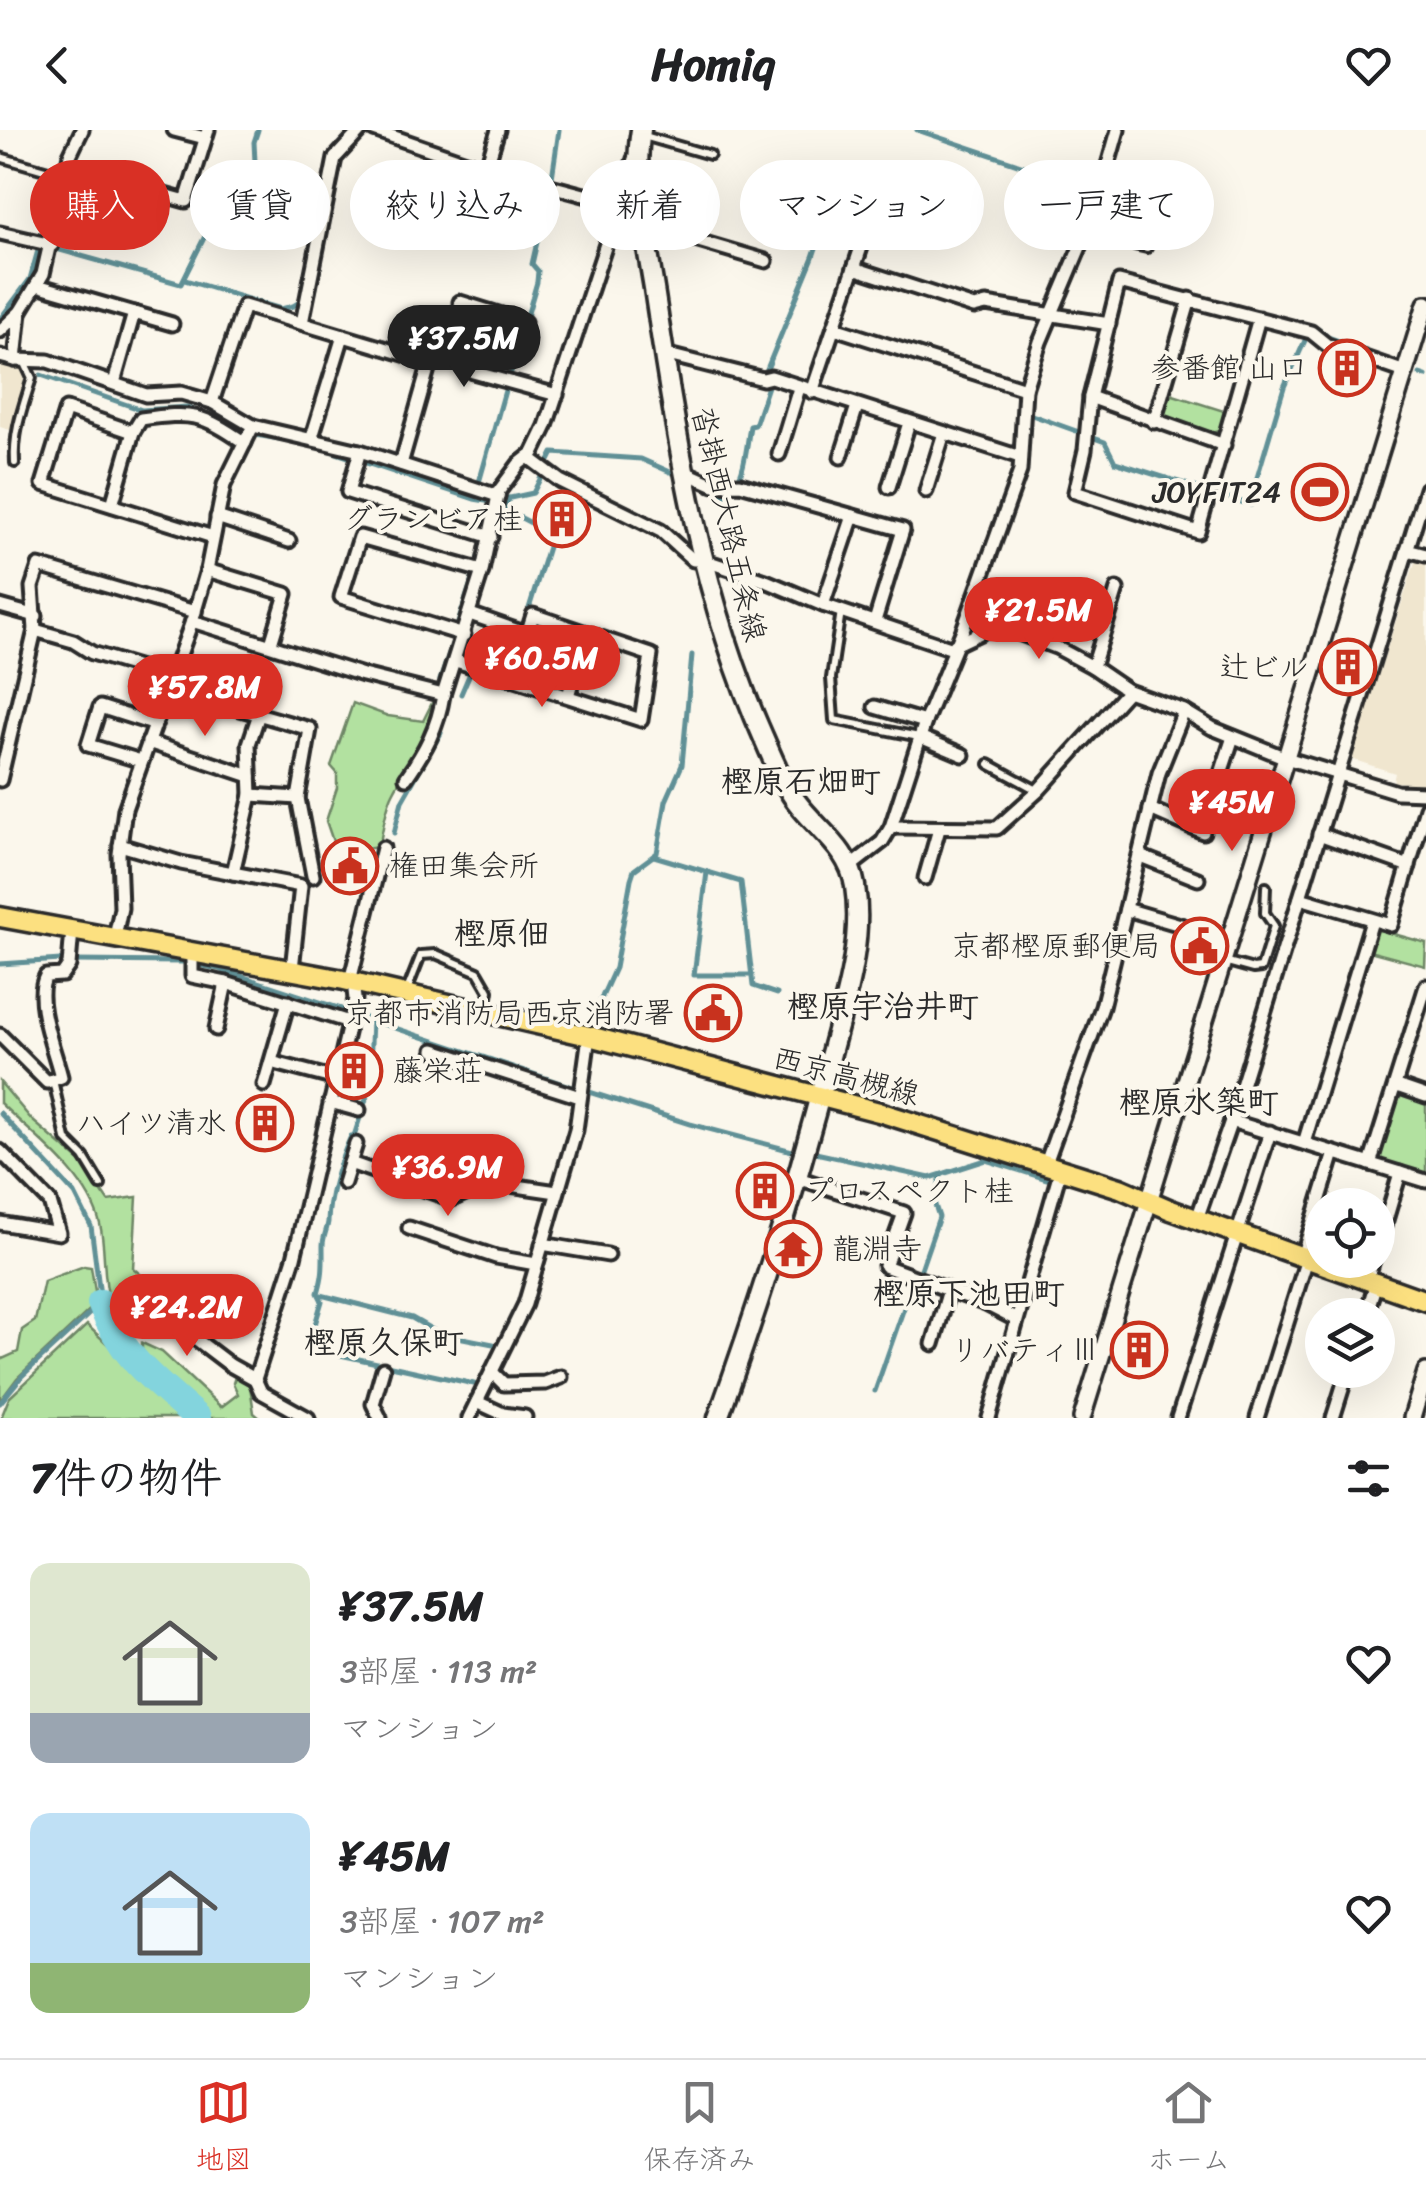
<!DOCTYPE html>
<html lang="ja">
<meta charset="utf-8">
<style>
:root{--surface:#fff;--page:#f6f6f6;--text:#202124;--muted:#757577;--line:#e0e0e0;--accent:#d93025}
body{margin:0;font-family:Sriracha,"Klee One",sans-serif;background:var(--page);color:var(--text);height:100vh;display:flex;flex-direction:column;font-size:38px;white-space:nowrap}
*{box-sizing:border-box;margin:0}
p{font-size:32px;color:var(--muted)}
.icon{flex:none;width:55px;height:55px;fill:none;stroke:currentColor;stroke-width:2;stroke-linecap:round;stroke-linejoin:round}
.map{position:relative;height:1288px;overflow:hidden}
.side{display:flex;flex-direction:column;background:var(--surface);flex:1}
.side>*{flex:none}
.hud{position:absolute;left:30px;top:30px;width:1368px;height:90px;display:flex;gap:20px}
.controls{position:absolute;left:1305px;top:1058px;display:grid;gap:20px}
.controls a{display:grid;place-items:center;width:90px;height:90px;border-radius:50%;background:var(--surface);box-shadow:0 10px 40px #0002;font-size:50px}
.price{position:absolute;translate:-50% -85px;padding:0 22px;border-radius:35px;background:var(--accent);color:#fff;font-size:32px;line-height:65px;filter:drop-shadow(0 2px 5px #0008)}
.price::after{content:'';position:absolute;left:50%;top:60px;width:30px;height:22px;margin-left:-15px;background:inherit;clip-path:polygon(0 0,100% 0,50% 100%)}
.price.selected{background:#222;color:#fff}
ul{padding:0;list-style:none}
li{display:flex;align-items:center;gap:30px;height:250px;padding:0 30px}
li span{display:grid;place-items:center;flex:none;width:280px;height:200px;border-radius:20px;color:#555}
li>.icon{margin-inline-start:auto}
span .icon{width:120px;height:120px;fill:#fffc;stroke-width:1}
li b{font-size:42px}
h2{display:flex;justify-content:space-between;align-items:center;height:120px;padding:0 30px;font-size:42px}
.pill{padding:0 35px;border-radius:45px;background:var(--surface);box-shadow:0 10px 40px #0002;font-size:35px;line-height:90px}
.pill.selected{background:var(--accent);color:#fff}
header{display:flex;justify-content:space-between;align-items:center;height:130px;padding:0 30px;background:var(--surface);font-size:45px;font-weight:800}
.tab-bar{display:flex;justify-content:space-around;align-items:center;height:140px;border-top:2px solid var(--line);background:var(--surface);font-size:28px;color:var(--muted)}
.tab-bar a{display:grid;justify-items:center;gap:5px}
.tab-bar .selected{color:var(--accent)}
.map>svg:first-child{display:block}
.built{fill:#f0e6cf}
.green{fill:#b2e1a0;stroke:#6e8666;stroke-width:2.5}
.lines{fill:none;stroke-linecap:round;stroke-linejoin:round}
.stream{stroke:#609096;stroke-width:5}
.river{stroke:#83d4dd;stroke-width:28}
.service-casing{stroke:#2b2b2b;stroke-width:14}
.minor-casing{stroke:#2b2b2b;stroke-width:19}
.tertiary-casing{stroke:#2b2b2b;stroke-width:22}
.secondary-casing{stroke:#2b2b2b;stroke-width:25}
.primary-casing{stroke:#2b2b2b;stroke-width:25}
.service{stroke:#fbf7ec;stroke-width:6}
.minor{stroke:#fbf7ec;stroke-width:11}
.tertiary{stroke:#fbf7ec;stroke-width:15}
.secondary{stroke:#fbf7ec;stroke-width:18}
.primary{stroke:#fce080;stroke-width:18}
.labels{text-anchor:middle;stroke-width:8;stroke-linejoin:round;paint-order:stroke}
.poi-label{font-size:30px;fill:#2b2b2b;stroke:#fbf7ec;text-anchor:end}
.street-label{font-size:30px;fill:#2b2b2b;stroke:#fbf7ec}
.neighbourhood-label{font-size:32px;font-weight:bold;fill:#2b2b2b;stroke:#fbf7ec}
</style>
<header><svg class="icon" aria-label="back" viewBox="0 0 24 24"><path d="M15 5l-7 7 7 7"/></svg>Homiq<svg class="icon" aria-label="heart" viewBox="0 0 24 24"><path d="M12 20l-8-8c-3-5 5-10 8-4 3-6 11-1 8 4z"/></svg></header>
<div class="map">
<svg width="1426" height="1288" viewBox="0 0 1426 1288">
<rect width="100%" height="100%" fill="#fbf7ec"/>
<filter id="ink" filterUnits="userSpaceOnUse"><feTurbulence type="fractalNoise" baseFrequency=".01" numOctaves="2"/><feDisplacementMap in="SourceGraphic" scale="20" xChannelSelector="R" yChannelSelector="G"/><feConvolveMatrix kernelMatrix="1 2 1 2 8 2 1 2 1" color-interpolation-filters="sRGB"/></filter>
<g filter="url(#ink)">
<!-- built -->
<g class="built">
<path d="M0 229 17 235 27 244 10 300 0 297Z"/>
<path d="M1416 429 1426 432V654L1393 652 1395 643 1351 629Z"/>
</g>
<!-- green -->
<g class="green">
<path d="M1170 264 1227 282 1221 300 1209 304 1169 292 1164 283Z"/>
<path d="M433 571C437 609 408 632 393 663 385 679 383 700 379 717L337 723 326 691 337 658V643L331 636 353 573 388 586 423 591Z"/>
<path d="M1376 799 1426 813 1425 836 1369 821Z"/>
<path d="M0 952 32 990 83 1034 108 1071 137 1067 133 1138 145 1148V1164L110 1173C102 1146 106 1119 100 1094 88 1045 35 1007 0 973Z"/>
<path d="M1403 963 1426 970V1044L1382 1030 1380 1025 1398 965Z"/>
<path d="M84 1136 91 1137 97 1173 17 1248 0 1271V1230L18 1222 22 1200 35 1191 44 1151Z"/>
<path d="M87 1195 187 1288H1L9 1268Z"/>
<path d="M142 1213 162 1222 221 1277 238 1264 233 1253 236 1244 250 1256 254 1283 260 1288H208L142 1230Z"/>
</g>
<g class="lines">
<!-- stream -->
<g class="stream">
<path d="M917 0 1092 59"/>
<path d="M552 48 559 0"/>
<path d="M53 118 181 154 228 60 255 32 254 12 258 0"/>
<path d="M185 150 281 179 293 176 315 162 334 61"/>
<path d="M0 189 30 149 66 20"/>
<path d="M1318 199 1328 207 1359 218"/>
<path d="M1420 244 1426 246"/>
<path d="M41 245 142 280 187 277 220 289 244 303 309 314 474 369 492 372 533 363 553 323 641 329 677 345"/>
<path d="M510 245 537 152 538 141 532 134 548 64"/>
<path d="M1029 284 1079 302"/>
<path d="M1094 308 1105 312 1115 332 1204 360"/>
<path d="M697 354 727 366C745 350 746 319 750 296L755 295 768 256 767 239 813 127 832 70"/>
<path d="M478 356 506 257"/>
<path d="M1220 365 1251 375"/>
<path d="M1251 368 1284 257 1307 206"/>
<path d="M476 433 483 412"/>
<path d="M457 496 474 443"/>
<path d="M440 550 454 508"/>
<path d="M461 564 480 520 511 530 514 527 552 404 506 380 509 368"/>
<path d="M394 703 402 671 441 603"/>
<path d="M654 726 741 752 753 856 777 864"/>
<path d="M707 742 694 845H752"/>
<path d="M75 831 183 832 219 839 341 879"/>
<path d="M0 834 61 830"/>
<path d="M600 871 615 838 631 749 634 740 657 723 666 671 682 635 692 525"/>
<path d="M356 885 573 957"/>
<path d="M372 890 369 960 354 1006H351C339 1033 329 1062 328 1092 327 1100 323 1107 323 1115 323 1135 324 1143 318 1163L322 1171 308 1218 474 1254"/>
<path d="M586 961 690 994 796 1022"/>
<path d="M0 983 75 1064 91 1096 101 1173 22 1246 0 1273"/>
<path d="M811 1022 930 1048 986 1030 1047 1049"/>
<path d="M920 1142 939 1087 934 1072 941 1046"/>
<path d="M321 1165 412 1188 438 1203 493 1214"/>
<path d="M875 1261 913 1152"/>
</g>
<!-- river -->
<path class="river" d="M101 1173C122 1228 154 1250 197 1288"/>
<!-- service casing -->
<g class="service-casing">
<g id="service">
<path d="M644 6 710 25"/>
<path d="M0 27 55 43"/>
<path d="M1086 104 1147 118"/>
<path d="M15 333C13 303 23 277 32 248L24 231"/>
<path d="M841 481 831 548 834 590 919 607"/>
<path d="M989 634 1037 660"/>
<path d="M1224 831 1253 839 1261 838 1274 796 1265 783 1266 757"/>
<path d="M406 863 421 825 436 824 478 842 489 861 486 879"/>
<path d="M53 950 66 1009 84 1027 101 1055"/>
</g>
</g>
<!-- minor casing -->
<g class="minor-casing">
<g id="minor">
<path d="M174 0 205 8"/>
<path d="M374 0 486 39 498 0"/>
<path d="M67 38 186 71 208 0"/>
<path d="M486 39 618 74"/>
<path d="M483 68 491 40"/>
<path d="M60 74 147 99 157 64"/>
<path d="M644 95 766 131"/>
<path d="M0 103 52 115"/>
<path d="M854 138 974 177 986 174 1109 194"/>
<path d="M37 155 134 183 114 253"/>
<path d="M460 172 524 192"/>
<path d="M492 182 473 242 557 265"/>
<path d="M134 183 172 194"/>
<path d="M1259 188 1198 402 1075 362 1085 320 1090 267 1119 152 1311 202 1327 215 1405 242"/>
<path d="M302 193 335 28 361 0"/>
<path d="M834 198 1025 259"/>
<path d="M0 201 20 182 43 144 70 25 82 0"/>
<path d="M664 224 763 249 771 247 1020 327"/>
<path d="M0 226 15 230 48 231 146 265 181 263 212 272 253 296 360 321 498 366"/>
<path d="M15 230 20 182"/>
<path d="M812 262 873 82 868 76 838 64"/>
<path d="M1090 267 1224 315"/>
<path d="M212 272 244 176 430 232 401 334"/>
<path d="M1154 292 1190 169"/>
<path d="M133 302 66 279 43 354 213 407"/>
<path d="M312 307 343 206"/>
<path d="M360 321 348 362 491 407"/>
<path d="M779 324 799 258"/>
<path d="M528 327 560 351 661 401 693 430H703L766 451 823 475 953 519"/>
<path d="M841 327 857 276"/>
<path d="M685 342 714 355 740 354 903 400 875 491"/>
<path d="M889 357 909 293"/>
<path d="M926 361 944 303"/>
<path d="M112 375 133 302 141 289C192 282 201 283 245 313"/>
<path d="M217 387 289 411"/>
<path d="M1407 420 1426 425"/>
<path d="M207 440 286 464 271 514"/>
<path d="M1117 459 1093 537 1128 561 1184 581 1212 598 1286 628 1397 662 1426 663"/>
<path d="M823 475 853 386"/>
<path d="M0 476 36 486"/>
<path d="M192 491 363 545 443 565"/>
<path d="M35 500 73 511 92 523 171 547"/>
<path d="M464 505 341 467 360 407 482 441"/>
<path d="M955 515 997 495 1056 517 1093 537"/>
<path d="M456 531 641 590 651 525 533 485 527 504 470 484"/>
<path d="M167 558 310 599 298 668 313 746"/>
<path d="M568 566 586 504"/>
<path d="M875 577 925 592"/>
<path d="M920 607 963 625"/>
<path d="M148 612 250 646"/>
<path d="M141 631 88 615 100 577 153 594"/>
<path d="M406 648C425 621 438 597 443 565L482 441 499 361 519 334 533 323 546 296 634 29"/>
<path d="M0 650 35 500 32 457 39 436 195 482"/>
<path d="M251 665 298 668"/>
<path d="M1212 671 1233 607"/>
<path d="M1150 679 1203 702"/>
<path d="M891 697 997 698 1038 661 1128 561"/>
<path d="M1319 704 1409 736"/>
<path d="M120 715 181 733 301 756 292 839"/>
<path d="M1140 726 1198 749"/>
<path d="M851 736 882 712 891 697 925 592 964 497 1020 341 1025 259 1040 212 1094 84 1118 0"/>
<path d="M233 743 251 665 249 614 259 584"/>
<path d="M925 748 939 699"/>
<path d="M1300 768 1391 795 1426 678"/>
<path d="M1126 779 1184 796"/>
<path d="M115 807 121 778 119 724 125 679 192 491 207 440 224 355 253 296"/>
<path d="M192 821V846L226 853 349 892"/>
<path d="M216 899 226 853"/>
<path d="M0 905 47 952 61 947C55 921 33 869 46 846L62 845 69 835 72 800"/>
<path d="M434 920 580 967"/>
<path d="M271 932 336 949"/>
<path d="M264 955 288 872"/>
<path d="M1397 956 1426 966"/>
<path d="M330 972 359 980"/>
<path d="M1231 991 1426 1051"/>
<path d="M1304 1013 1372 791"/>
<path d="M0 1021 50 1072 59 1103 0 1093"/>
<path d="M350 1033 452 1069 489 1052 557 1062"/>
<path d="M1046 1033 1102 877 1159 643 1184 581"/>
<path d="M1370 1034 1426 856"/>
<path d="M798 1048 904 1083 885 1136 986 1174 1015 1189"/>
<path d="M344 1053 356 1014"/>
<path d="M1197 1089 1231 991 1426 359"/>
<path d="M409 1098 496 1127 536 1134"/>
<path d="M542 1114 608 1125"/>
<path d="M1378 1117 1400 1043"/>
<path d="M1302 1127 1334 1023"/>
<path d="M1367 1150 1373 1130"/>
<path d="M146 1171 230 1235 255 1249 261 1262 308 1288"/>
<path d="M1366 1185 1376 1153"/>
<path d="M933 1214 949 1160"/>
<path d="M492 1242 504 1254 545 1253 561 1247"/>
<path d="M255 1249 294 1128 355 869 352 843 383 718"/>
<path d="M477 1272 503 1284 525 1287"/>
<path d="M380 1288 373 1274 383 1239"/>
<path d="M469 1288 525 1174 576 1000 589 906"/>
<path d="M989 1288 1061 1038"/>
<path d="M1178 1288 1270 1002"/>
<path d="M1257 1288 1307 1129"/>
<path d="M1333 1288 1348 1240"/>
</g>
</g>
<!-- tertiary casing -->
<g class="tertiary-casing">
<g id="tertiary">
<path d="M1082 1288 1426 174"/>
<path d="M1412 1288 1426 1242"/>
</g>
</g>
<!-- secondary casing -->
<g class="secondary-casing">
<path id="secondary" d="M641 0C632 53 647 113 655 165 677 316 702 471 765 611 774 632 783 653 796 671 818 701 849 718 855 756 864 813 844 873 830 927 799 1049 761 1169 718 1288"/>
</g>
<!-- primary casing -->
<g class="primary-casing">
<path id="primary" d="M0 787 344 850 589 906 879 982 1120 1058 1171 1080 1426 1171"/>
</g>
<!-- service -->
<use href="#service" class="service"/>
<!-- minor -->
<use href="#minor" class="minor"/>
<!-- tertiary -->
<use href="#tertiary" class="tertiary"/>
<!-- secondary -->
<use href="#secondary" class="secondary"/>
<!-- primary -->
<use href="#primary" class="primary"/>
</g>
</g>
<!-- icons -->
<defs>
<g id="building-ring" transform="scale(2.875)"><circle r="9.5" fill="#fbf7ec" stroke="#c8321e" stroke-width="1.5"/><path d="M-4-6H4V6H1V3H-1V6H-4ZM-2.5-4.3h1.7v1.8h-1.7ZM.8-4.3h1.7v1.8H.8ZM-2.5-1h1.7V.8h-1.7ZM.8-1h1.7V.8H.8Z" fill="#c8321e"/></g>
<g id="stadium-ring" transform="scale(2.875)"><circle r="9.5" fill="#fbf7ec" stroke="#c8321e" stroke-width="1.5"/><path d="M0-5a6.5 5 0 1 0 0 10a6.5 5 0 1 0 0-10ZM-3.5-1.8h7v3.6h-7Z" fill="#c8321e"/></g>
<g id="civic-ring" transform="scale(2.875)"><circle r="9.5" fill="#fbf7ec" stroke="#c8321e" stroke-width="1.5"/><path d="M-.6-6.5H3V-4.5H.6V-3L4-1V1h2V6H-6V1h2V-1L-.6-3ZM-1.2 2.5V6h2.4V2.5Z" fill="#c8321e"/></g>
<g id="temple-ring" transform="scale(2.875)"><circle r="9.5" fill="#fbf7ec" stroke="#c8321e" stroke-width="1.5"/><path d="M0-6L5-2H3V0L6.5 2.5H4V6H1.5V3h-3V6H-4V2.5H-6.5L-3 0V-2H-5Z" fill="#c8321e"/></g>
</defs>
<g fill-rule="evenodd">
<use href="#building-ring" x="1347" y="238"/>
<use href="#stadium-ring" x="1320" y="362"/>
<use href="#building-ring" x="562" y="389"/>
<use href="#building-ring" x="1348" y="537"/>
<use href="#civic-ring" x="350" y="736"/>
<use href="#civic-ring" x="1200" y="816"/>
<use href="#civic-ring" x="713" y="883"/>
<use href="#building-ring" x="354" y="941"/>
<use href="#building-ring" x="265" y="993"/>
<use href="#building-ring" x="765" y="1061"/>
<use href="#temple-ring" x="793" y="1119"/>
<use href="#building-ring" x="1139" y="1220"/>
</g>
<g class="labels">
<!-- poi labels -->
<g class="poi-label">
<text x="1308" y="248">参番館 山口</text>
<text x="1281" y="372">JOYFIT24</text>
<text x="523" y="399">グランビア桂</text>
<text x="1309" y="547">辻ビル</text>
<text x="389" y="746" text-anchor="start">権田集会所</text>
<text x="1161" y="826">京都樫原郵便局</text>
<text x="674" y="893">京都市消防局西京消防署</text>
<text x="393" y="951" text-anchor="start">藤栄荘</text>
<text x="226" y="1003">ハイツ清水</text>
<text x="804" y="1071" text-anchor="start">プロスペクト桂</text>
<text x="832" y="1129" text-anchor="start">龍淵寺</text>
<text x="1100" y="1230">リバティⅢ</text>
</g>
<!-- street labels -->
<g class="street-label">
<text transform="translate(729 394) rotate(77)" y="10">沓掛西大路五条線</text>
<text transform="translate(846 946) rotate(15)" y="10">西京高槻線</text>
</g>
<!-- neighbourhood labels -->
<g class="neighbourhood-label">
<text x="801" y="662">樫原石畑町</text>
<text x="502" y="814">樫原佃</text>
<text x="883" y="887">樫原宇治井町</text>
<text x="1199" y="983">樫原水築町</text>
<text x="969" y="1174">樫原下池田町</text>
<text x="384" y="1223">樫原久保町</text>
</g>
</g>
</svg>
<div class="controls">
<a><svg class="icon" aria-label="locate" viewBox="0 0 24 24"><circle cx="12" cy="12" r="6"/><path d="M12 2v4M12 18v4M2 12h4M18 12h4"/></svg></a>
<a><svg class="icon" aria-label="layers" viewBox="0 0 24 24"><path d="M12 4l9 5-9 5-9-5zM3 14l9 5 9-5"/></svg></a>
</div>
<b class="price selected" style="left:464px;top:260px">¥37.5M</b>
<b class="price" style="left:1039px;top:532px">¥21.5M</b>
<b class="price" style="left:542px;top:580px">¥60.5M</b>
<b class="price" style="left:205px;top:609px">¥57.8M</b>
<b class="price" style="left:1232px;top:724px">¥45M</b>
<b class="price" style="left:448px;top:1089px">¥36.9M</b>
<b class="price" style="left:187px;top:1229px">¥24.2M</b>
<div class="hud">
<a class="pill selected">購入</a>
<a class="pill">賃貸</a>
<a class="pill">絞り込み</a>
<a class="pill">新着</a>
<a class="pill">マンション</a>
<a class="pill">一戸建て</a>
</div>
</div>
<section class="side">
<h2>7件の物件<svg class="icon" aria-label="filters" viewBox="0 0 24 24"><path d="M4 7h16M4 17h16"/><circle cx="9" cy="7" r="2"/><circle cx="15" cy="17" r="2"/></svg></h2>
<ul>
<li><span style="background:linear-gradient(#dfe7d0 75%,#9aa5b1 0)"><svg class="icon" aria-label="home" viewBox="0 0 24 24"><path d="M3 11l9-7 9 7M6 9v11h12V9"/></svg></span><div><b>¥37.5M</b><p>3部屋 · 113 m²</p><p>マンション</p></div><svg class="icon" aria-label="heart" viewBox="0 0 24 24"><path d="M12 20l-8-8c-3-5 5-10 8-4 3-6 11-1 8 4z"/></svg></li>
<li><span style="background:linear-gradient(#bfe0f5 75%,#8fb573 0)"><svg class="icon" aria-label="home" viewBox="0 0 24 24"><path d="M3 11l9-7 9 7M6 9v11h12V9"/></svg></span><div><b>¥45M</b><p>3部屋 · 107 m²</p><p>マンション</p></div><svg class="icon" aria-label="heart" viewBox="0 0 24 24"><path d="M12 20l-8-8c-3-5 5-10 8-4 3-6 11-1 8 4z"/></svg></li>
</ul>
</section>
<nav class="tab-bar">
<a class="selected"><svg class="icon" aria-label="map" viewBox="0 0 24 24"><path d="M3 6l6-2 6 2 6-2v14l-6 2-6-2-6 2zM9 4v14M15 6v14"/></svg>地図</a>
<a><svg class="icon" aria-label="saved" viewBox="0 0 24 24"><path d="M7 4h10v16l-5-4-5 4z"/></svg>保存済み</a>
<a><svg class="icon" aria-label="home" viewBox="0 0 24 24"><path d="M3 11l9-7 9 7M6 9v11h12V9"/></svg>ホーム</a>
</nav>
